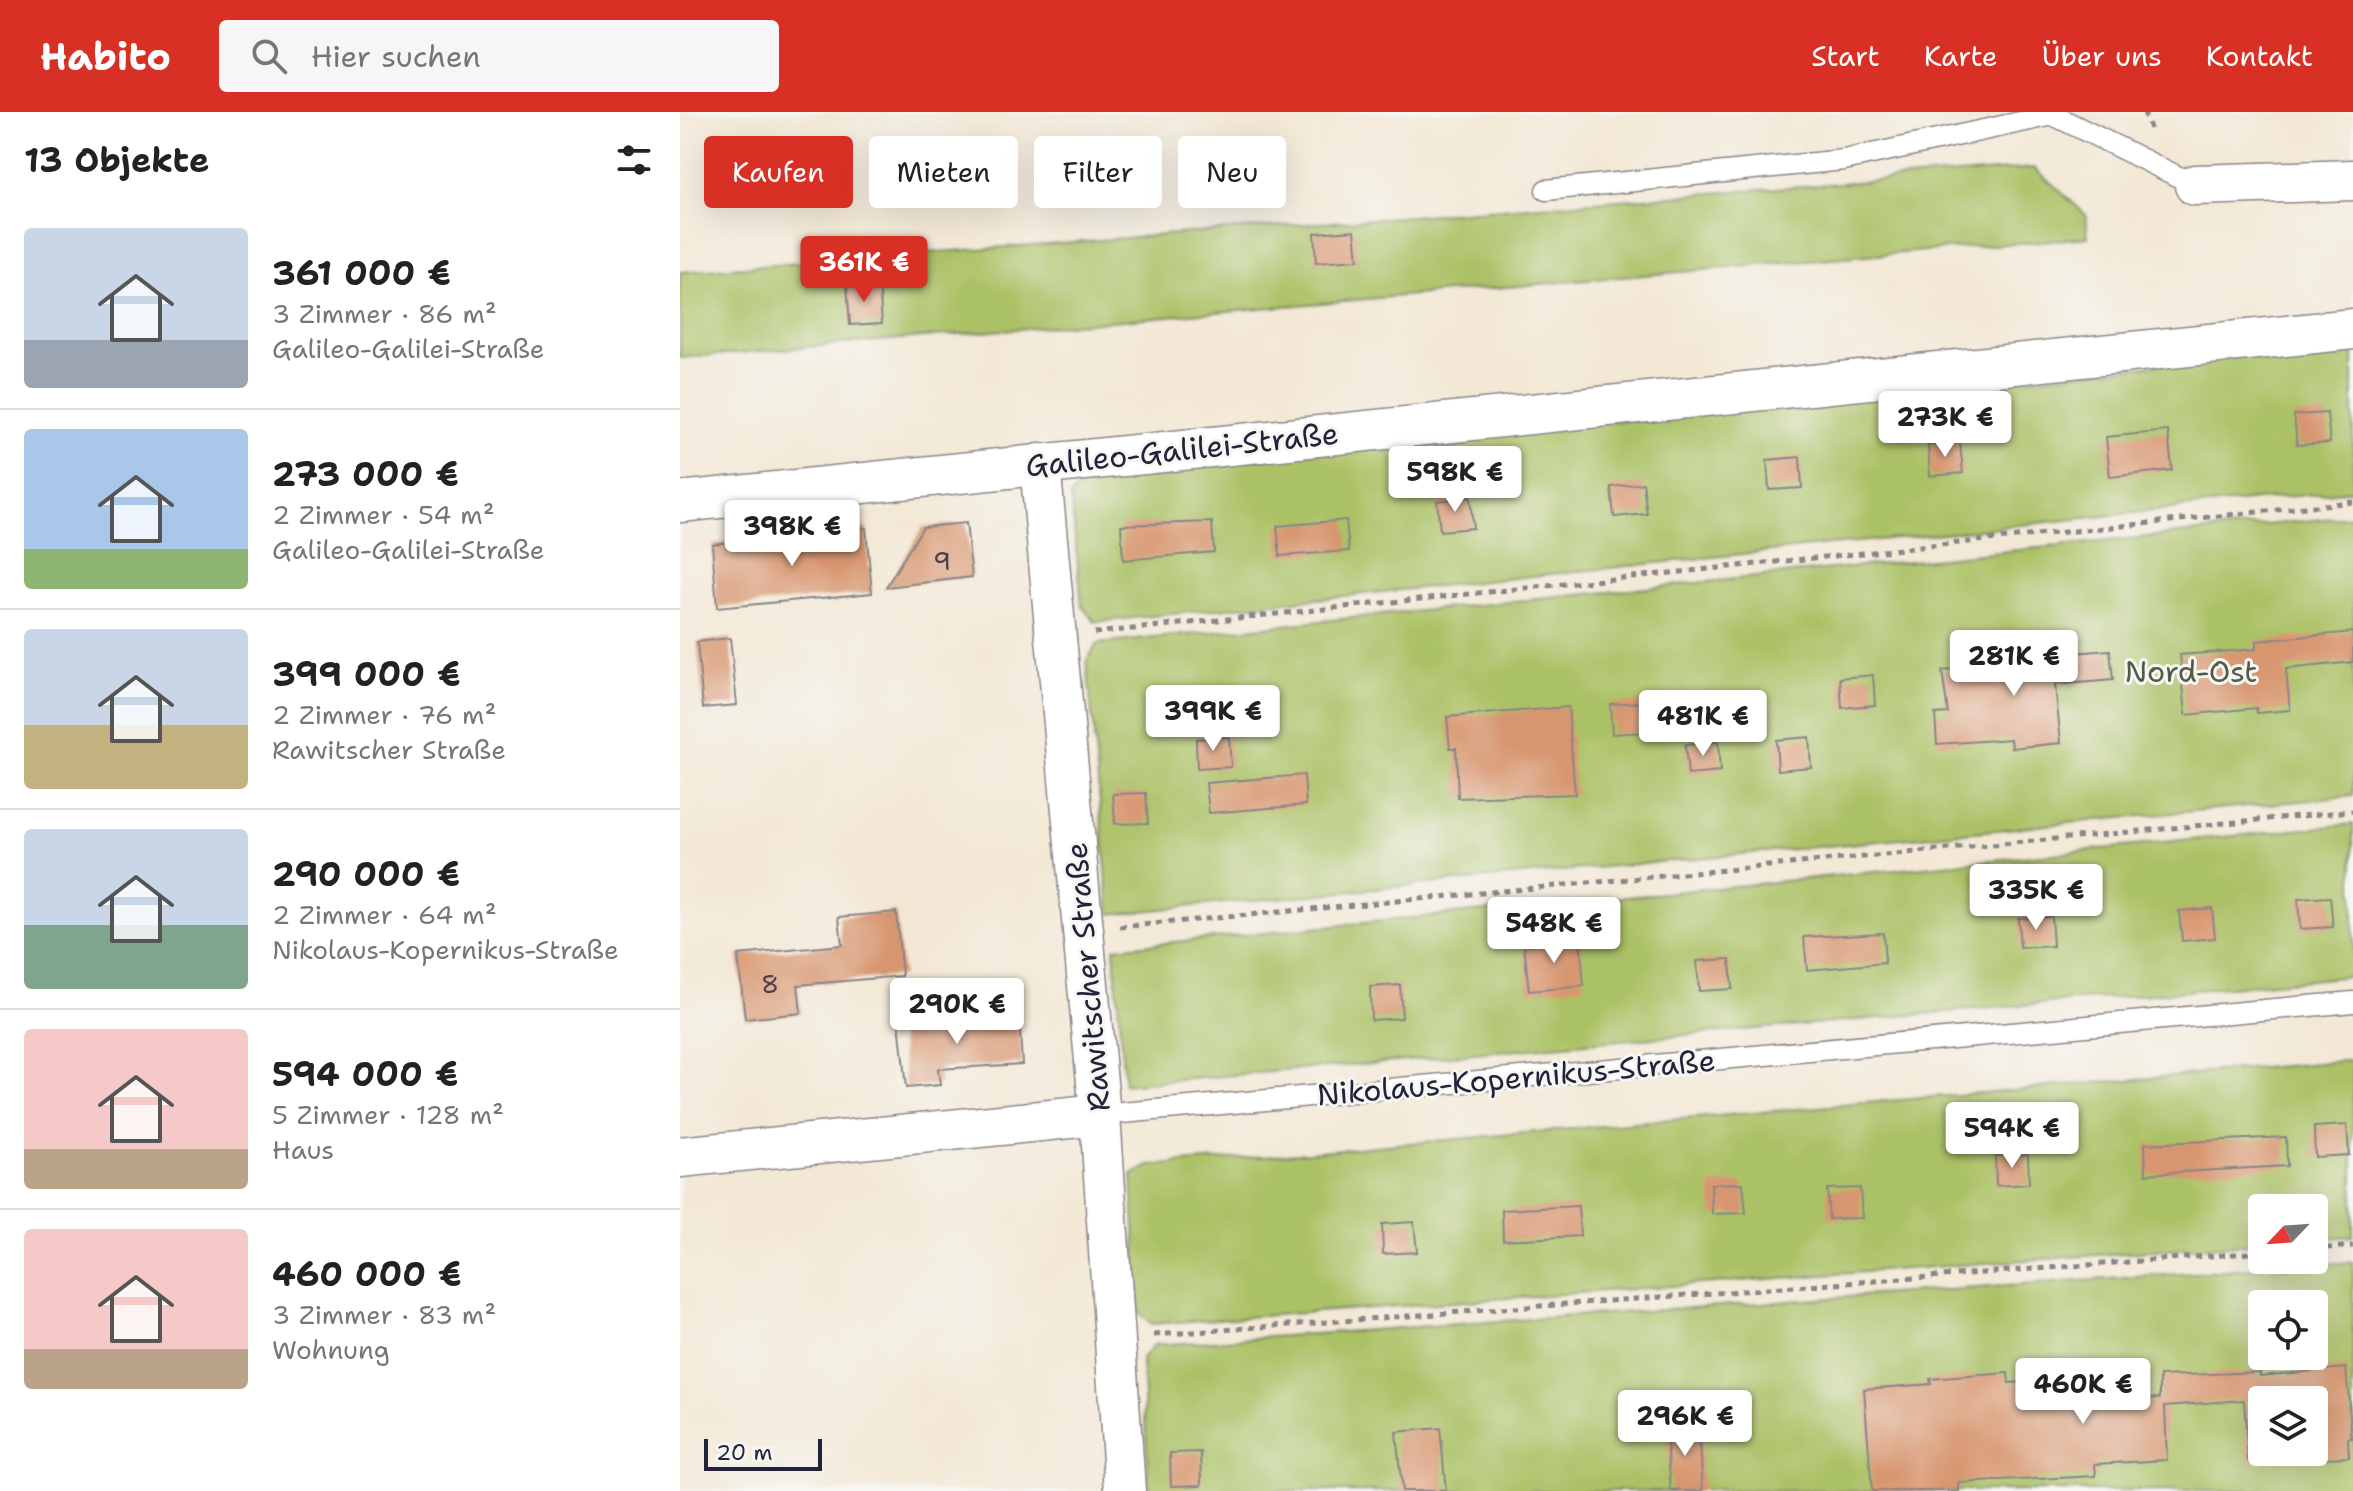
<!DOCTYPE html>
<html lang="de">
<meta charset="utf-8">
<style>
:root{--surface:#fff;--page:#f6f6f6;--text:#222;--muted:#767676;--line:#e0e0e0;--accent:#d93025}
body{margin:0;font-family:"Shantell Sans",sans-serif;background:var(--page);color:var(--text);height:100vh;display:flex;flex-direction:column;font-size:30px;white-space:nowrap}
*{box-sizing:border-box;margin:0}
p{font-size:26px;color:var(--muted)}
.icon{flex:none;width:44px;height:44px;fill:none;stroke:currentColor;stroke-width:2;stroke-linecap:round;stroke-linejoin:round}
.map{position:relative;flex:1;overflow:hidden}
.details{display:flex;flex-direction:column;background:var(--surface);width:680px}
.details>*{flex:none}
.guide{position:absolute;left:24px;top:24px;width:760px;height:72px;display:flex;gap:16px}
.needle{width:52px;rotate:245deg}
.controls{position:absolute;left:1568px;top:1082px;display:grid;gap:16px}
.controls a{display:grid;place-items:center;width:80px;height:80px;border-radius:8px;background:var(--surface);box-shadow:0 8px 32px #0002;font-size:40px}
.scale{position:absolute;left:24px;bottom:20px;width:118px;box-sizing:border-box;padding-left:8px;border:4px solid #22223b;border-top:0;font-size:22px;line-height:28px;white-space:nowrap;color:#22223b;-webkit-text-stroke:6px #f6f6f2;paint-order:stroke}
.price{position:absolute;translate:-50% -68px;padding:0 18px;border-radius:8px;background:#fff;color:#222;font-size:26px;line-height:52px;filter:drop-shadow(0 2px 4px #0008)}
.price::after{content:'';position:absolute;left:50%;top:48px;width:24px;height:18px;margin-left:-12px;background:inherit;clip-path:polygon(0 0,100% 0,50% 100%)}
.price.on{background:var(--accent);color:#fff}
ul{padding:0;list-style:none}
li{display:flex;align-items:center;gap:24px;height:200px;padding:0 24px}
li+li{border-top:2px solid var(--line)}
li span{display:grid;place-items:center;flex:none;width:224px;height:160px;border-radius:8px;color:#555}
li>.icon{margin-inline-start:auto}
span .icon{width:96px;height:96px;fill:#fffc;stroke-width:1}
li b{font-size:34px}
h2{display:flex;justify-content:space-between;align-items:center;height:96px;padding:0 24px;font-size:34px}
.chip{padding:0 28px;border-radius:8px;background:var(--surface);box-shadow:0 8px 32px #0002;font-size:28px;line-height:72px}
.chip.on{background:var(--accent);color:#fff}
header{display:flex;align-items:center;gap:48px;box-sizing:border-box;height:112px;padding:0 40px;background:var(--accent);color:#fff}
header strong{font-size:38px}
nav{display:flex;gap:44px;margin-inline-start:auto;font-size:28px}
.search{width:560px;height:72px;background:var(--page);display:flex;align-items:center;gap:20px;box-sizing:border-box;padding:0 28px;border-radius:8px;color:var(--muted);font-size:30px}
main{display:flex;flex:1;min-height:0}
.map>svg:first-child{display:block}
.green{fill:#abc165;stroke:#667250;stroke-width:2;fill-rule:evenodd}
.building{fill:#d8966f;fill-rule:evenodd}
.lines{fill:none;stroke-linecap:round;stroke-linejoin:round}
.lane-casing{stroke:#8a8588;stroke-width:23}
.street-casing{stroke:#8a8588;stroke-width:43}
.path{stroke:#8a8588;stroke-width:5;stroke-dasharray:6 6;stroke-linecap:butt}
.lane{stroke:#fff;stroke-width:20}
.street{stroke:#fff;stroke-width:40}
.labels{text-anchor:middle;stroke-width:6;stroke-linejoin:round;paint-order:stroke}
.number-label{font-size:26px;fill:#503f48}
.street-label{font-size:30px;fill:#22223b;stroke:#f6f6f2}
.park-label{font-size:30px;fill:#525a4a;stroke:#f6f6f2}
</style>
<header>
<strong>Habito</strong>
<div class="search"><svg class="icon" aria-label="search" viewBox="0 0 24 24"><circle cx="10" cy="10" r="6"/><path d="M15 15l6 6"/></svg>Hier suchen</div>
<nav><a>Start</a><a>Karte</a><a>Über uns</a><a>Kontakt</a></nav>
</header>
<main>
<section class="details">
<h2>13 Objekte<svg class="icon" aria-label="filters" viewBox="0 0 24 24"><path d="M4 7h16M4 17h16"/><circle cx="9" cy="7" r="2"/><circle cx="15" cy="17" r="2"/></svg></h2>
<ul>
<li><span style="background:linear-gradient(#c9d6e8 70%,#9aa5b1 0)"><svg class="icon" aria-label="home" viewBox="0 0 24 24"><path d="M3 11l9-7 9 7M6 9v11h12V9"/></svg></span><div><b>361 000 €</b><p>3 Zimmer · 86 m²</p><p>Galileo-Galilei-Straße</p></div></li>
<li><span style="background:linear-gradient(#a9c7e8 75%,#8fb573 0)"><svg class="icon" aria-label="home" viewBox="0 0 24 24"><path d="M3 11l9-7 9 7M6 9v11h12V9"/></svg></span><div><b>273 000 €</b><p>2 Zimmer · 54 m²</p><p>Galileo-Galilei-Straße</p></div></li>
<li><span style="background:linear-gradient(#c9d6e8 60%,#c2b280 0)"><svg class="icon" aria-label="home" viewBox="0 0 24 24"><path d="M3 11l9-7 9 7M6 9v11h12V9"/></svg></span><div><b>399 000 €</b><p>2 Zimmer · 76 m²</p><p>Rawitscher Straße</p></div></li>
<li><span style="background:linear-gradient(#c9d6e8 60%,#7fa58c 0)"><svg class="icon" aria-label="home" viewBox="0 0 24 24"><path d="M3 11l9-7 9 7M6 9v11h12V9"/></svg></span><div><b>290 000 €</b><p>2 Zimmer · 64 m²</p><p>Nikolaus-Kopernikus-Straße</p></div></li>
<li><span style="background:linear-gradient(#f6c9c9 75%,#b9a48a 0)"><svg class="icon" aria-label="home" viewBox="0 0 24 24"><path d="M3 11l9-7 9 7M6 9v11h12V9"/></svg></span><div><b>594 000 €</b><p>5 Zimmer · 128 m²</p><p>Haus</p></div></li>
<li><span style="background:linear-gradient(#f6c9c9 75%,#b9a48a 0)"><svg class="icon" aria-label="home" viewBox="0 0 24 24"><path d="M3 11l9-7 9 7M6 9v11h12V9"/></svg></span><div><b>460 000 €</b><p>3 Zimmer · 83 m²</p><p>Wohnung</p></div></li>
</ul>
</section>
<div class="map">
<svg width="1673" height="1379" viewBox="0 0 1673 1379">
<rect width="100%" height="100%" fill="#f6f6f2"/>
<filter id="ink" filterUnits="userSpaceOnUse"><feTurbulence type="fractalNoise" baseFrequency=".0125" numOctaves="2"/><feDisplacementMap in="SourceGraphic" scale="16" xChannelSelector="R" yChannelSelector="G"/><feConvolveMatrix kernelMatrix="1 2 1 2 8 2 1 2 1" color-interpolation-filters="sRGB"/></filter>
<filter id="wash" filterUnits="userSpaceOnUse"><feTurbulence type="fractalNoise" baseFrequency=".006" numOctaves="4" result="noise"/><feDisplacementMap in="SourceGraphic" scale="32" xChannelSelector="R" yChannelSelector="G"/><feGaussianBlur stdDeviation="1.8" result="paint"/><feColorMatrix in="noise" values="0 0 0 0 0 0 0 0 0 0 0 0 0 0 0 0 0 1.4 0 .05"/><feComposite in="paint" operator="in"/></filter>
<g filter="url(#wash)">
<rect width="100%" height="100%" fill="#f3e8d5"/>
<!-- green -->
<g class="green">
<path d="M1355 56 1406 103 1408 125 0 246V160Z"/>
<path d="M1673 232V378L415 510 402 493 391 384 403 365Z"/>
<path d="M1673 404V684L430 802 407 548 417 532Z"/>
<path d="M1673 712V864L444 973 434 836Z"/>
<path d="M1673 948V1124L1634 1127V1096H1582V1131L471 1212 460 1203 452 1063 470 1054Z"/>
<path d="M1673 1150V1379H469L462 1247 474 1233ZM1582 1192H1634V1244H1582ZM1582 1288H1634V1340H1582Z"/>
</g>
<g id="blocks">
<!-- building -->
<g class="building">
<path d="M675 118 678 148 636 151 634 121Z"/>
<path d="M199 170 202 211 170 213 167 172Z"/>
<path d="M1647 301 1650 331 1617 333 1614 303Z"/>
<path d="M1488 319 1492 358 1430 365 1426 325Z"/>
<path d="M1280 331 1283 361 1250 364 1248 333Z"/>
<path d="M1120 345 1122 376 1089 378 1087 348Z"/>
<path d="M963 371 967 402 934 405 931 375Z"/>
<path d="M790 385 793 416 760 419 757 389Z"/>
<path d="M666 408 669 439 600 444 597 414Z"/>
<path d="M532 410 534 440 443 448 441 413Z"/>
<path d="M286 411 292 465 206 475 243 415Z"/>
<path d="M186 416 192 481 37 496 32 432Z"/>
<path d="M1673 520V550L1606 557 1610 598 1577 601 1576 596 1506 603 1500 543 1576 537V529Z"/>
<path d="M50 526 57 593 23 596 17 530Z"/>
<path d="M1430 538 1433 568 1375 573 1381 631 1332 636 1331 627 1257 632 1255 602 1268 601 1262 559 1333 549 1332 546Z"/>
<path d="M1193 563 1195 593 1162 596 1160 566Z"/>
<path d="M963 590 964 620 932 622 930 592Z"/>
<path d="M888 595 895 682 778 686 776 636H770L767 605Z"/>
<path d="M549 625 551 655 517 657 516 627Z"/>
<path d="M1129 625 1131 655 1098 658 1096 628Z"/>
<path d="M1038 630 1040 660 1008 663 1005 633Z"/>
<path d="M624 663 626 693 529 701 526 671Z"/>
<path d="M466 681 468 711 435 712 433 682Z"/>
<path d="M1650 785 1653 815 1620 817 1618 787Z"/>
<path d="M1532 796 1535 826 1502 829 1499 799Z"/>
<path d="M216 800 222 864 118 873 121 901 65 907 58 843 162 833 159 805Z"/>
<path d="M1371 804 1373 834 1340 836 1338 806Z"/>
<path d="M1203 821 1205 851 1127 858 1124 825Z"/>
<path d="M900 828 904 874 849 879 844 833Z"/>
<path d="M1050 847 1052 877 1019 879 1017 849Z"/>
<path d="M720 873 722 906 691 908 690 875Z"/>
<path d="M339 904 342 952 258 957 260 973 226 976 219 910Z"/>
<path d="M1667 1013 1669 1043 1635 1045 1634 1015Z"/>
<path d="M1606 1025 1607 1054 1466 1062 1465 1032Z"/>
<path d="M1348 1042 1349 1072 1316 1074 1315 1044Z"/>
<path d="M1063 1071 1066 1101 1032 1102 1031 1072Z"/>
<path d="M1180 1076 1182 1106 1149 1107 1147 1077Z"/>
<path d="M898 1094 900 1124 823 1128 822 1098Z"/>
<path d="M734 1110 737 1140 703 1142 702 1112Z"/>
<path d="M1666 1256 1672 1326H1668L1669 1345 1568 1349 1564 1288 1485 1294 1487 1348 1415 1352 1416 1364 1279 1371V1379H1192L1184 1277 1251 1272 1250 1267 1328 1261 1329 1271 1411 1266 1412 1289 1480 1286V1264L1580 1260V1264ZM1582 1288H1634V1340H1582Z"/>
<path d="M1019 1313 1023 1379H991L986 1315Z"/>
<path d="M760 1316 766 1379H722L716 1320Z"/>
<path d="M521 1340 522 1373 491 1374 490 1341Z"/>
</g>
</g>
</g>
<g filter="url(#ink)">
<use href="#blocks" fill-opacity="0" stroke="#8a8588" stroke-width="2"/>
<g class="lines">
<!-- lane casing -->
<g class="lane-casing">
<g id="lane">
<path d="M1367 0 1515 73"/>
<path d="M866 78 1164 48 1373 3"/>
<path d="M420 1003 1673 890"/>
</g>
</g>
<!-- street casing -->
<g class="street-casing">
<g id="street">
<path d="M1515 73 1673 68"/>
<path d="M360 352 420 1003 445 1379"/>
<path d="M0 390 1673 217"/>
<path d="M0 1045 420 1003"/>
</g>
</g>
<!-- path -->
<g class="path">
<path d="M1464 0 1471 19"/>
<path d="M414 521 1673 390"/>
<path d="M440 815 1673 699"/>
<path d="M1634 1137 1673 1134"/>
<path d="M474 1223 1582 1140"/>
</g>
<!-- lane -->
<use href="#lane" class="lane"/>
<!-- street -->
<use href="#street" class="street"/>
</g>
</g>
<g class="labels">
<!-- number labels -->
<g class="number-label">
<text x="262" y="458">9</text>
<text x="90" y="881">8</text>
</g>
<!-- street labels -->
<g class="street-label">
<text transform="translate(502 338) rotate(-6)" y="10">Galileo-Galilei-Straße</text>
<text transform="translate(408 865) rotate(-95)" y="10">Rawitscher Straße</text>
<text transform="translate(836 966) rotate(-5)" y="10">Nikolaus-Kopernikus-Straße</text>
</g>
<!-- park labels -->
<g class="park-label">
<text x="1511" y="570">Nord-Ost</text>
</g>
</g>
</svg>
<div class="controls">
<a><svg class="needle" viewBox="-14 -14 28 28"><path d="M0-13l5 13h-10z" fill="#e53935"/><path d="M0 13l5-13h-10z" fill="#767676"/></svg></a>
<a><svg class="icon" aria-label="locate" viewBox="0 0 24 24"><circle cx="12" cy="12" r="6"/><path d="M12 2v4M12 18v4M2 12h4M18 12h4"/></svg></a>
<a><svg class="icon" aria-label="layers" viewBox="0 0 24 24"><path d="M12 4l9 5-9 5-9-5zM3 14l9 5 9-5"/></svg></a>
</div>
<div class="scale">20 m</div>
<b class="price on" style="left:184px;top:192px">361K €</b>
<b class="price" style="left:1265px;top:347px">273K €</b>
<b class="price" style="left:775px;top:402px">598K €</b>
<b class="price" style="left:112px;top:456px">398K €</b>
<b class="price" style="left:1334px;top:586px">281K €</b>
<b class="price" style="left:533px;top:641px">399K €</b>
<b class="price" style="left:1023px;top:646px">481K €</b>
<b class="price" style="left:1356px;top:820px">335K €</b>
<b class="price" style="left:874px;top:853px">548K €</b>
<b class="price" style="left:277px;top:934px">290K €</b>
<b class="price" style="left:1332px;top:1058px">594K €</b>
<b class="price" style="left:1403px;top:1314px">460K €</b>
<b class="price" style="left:1005px;top:1346px">296K €</b>
<div class="guide">
<a class="chip on">Kaufen</a>
<a class="chip">Mieten</a>
<a class="chip">Filter</a>
<a class="chip">Neu</a>
</div>
</div>
</main>
